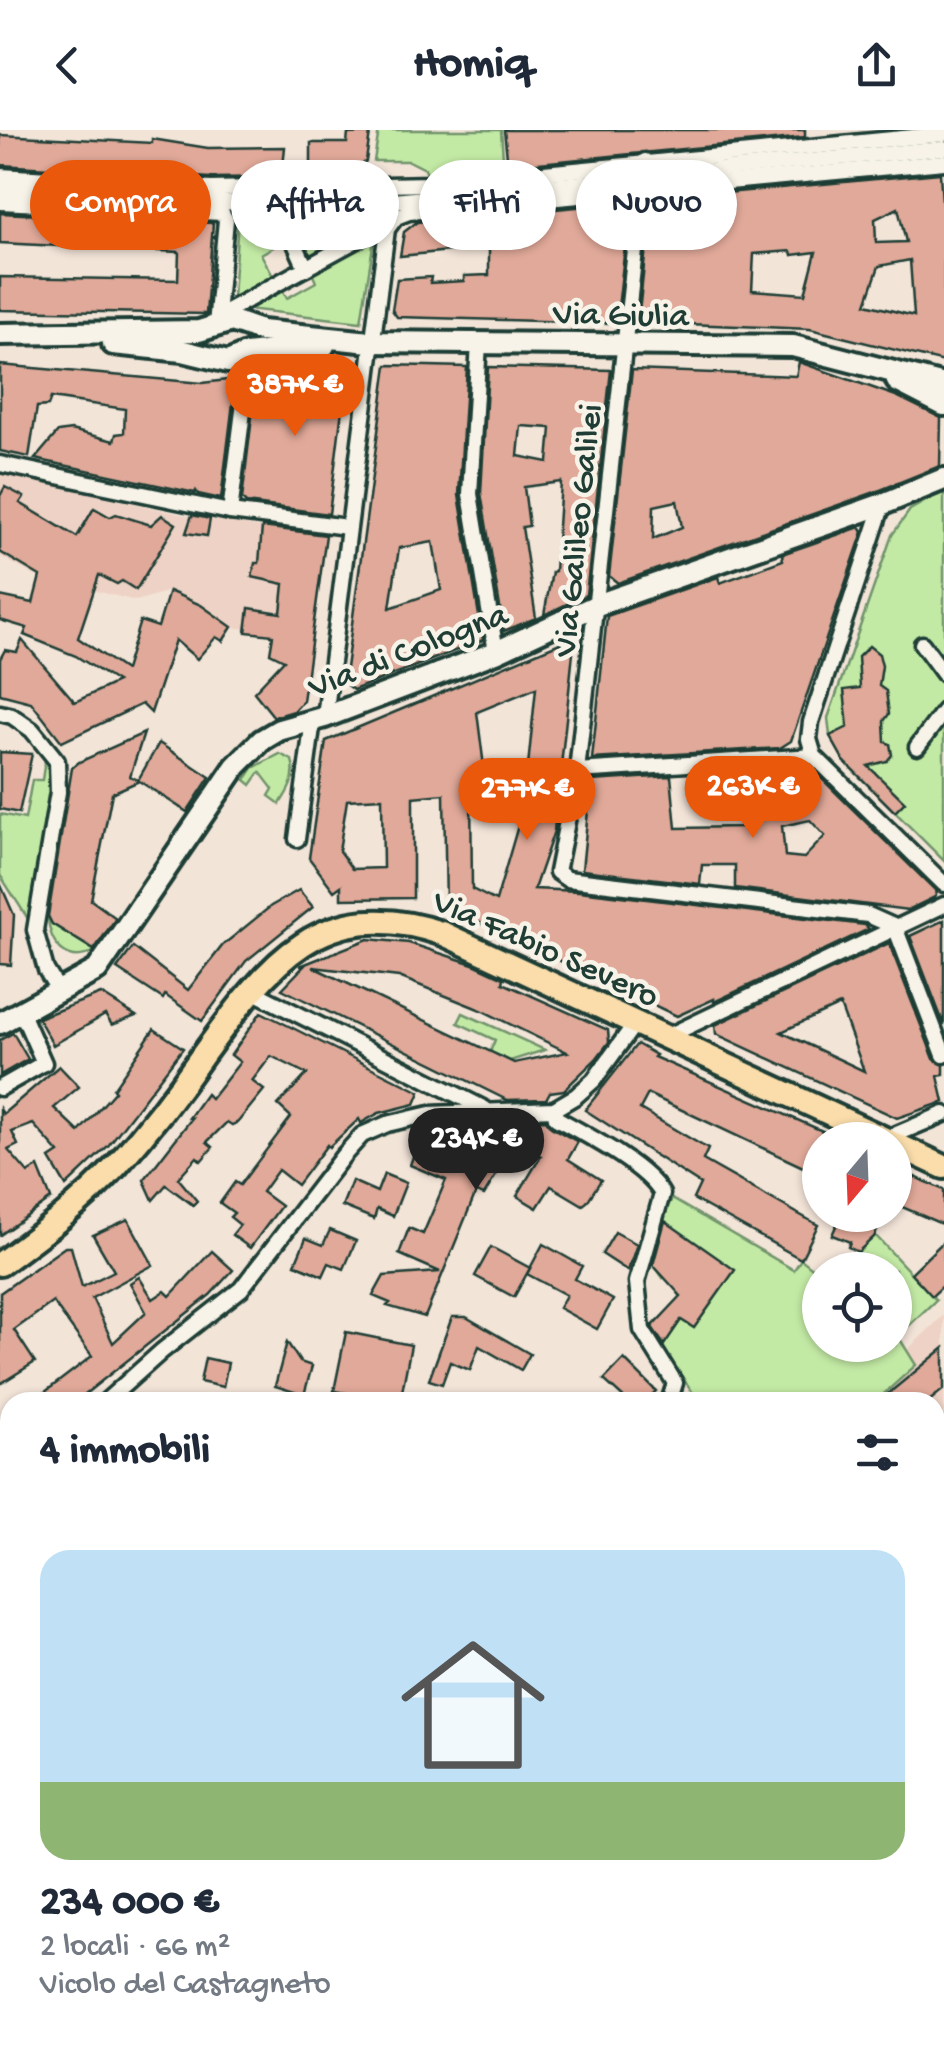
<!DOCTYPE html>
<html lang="it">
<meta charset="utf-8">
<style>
:root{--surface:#fff;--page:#f6f6f7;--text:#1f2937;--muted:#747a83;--accent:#ea580c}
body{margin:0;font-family:"Gochi Hand",sans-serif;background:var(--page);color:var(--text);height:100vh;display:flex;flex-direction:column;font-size:38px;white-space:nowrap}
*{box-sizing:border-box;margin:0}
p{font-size:32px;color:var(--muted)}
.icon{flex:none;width:55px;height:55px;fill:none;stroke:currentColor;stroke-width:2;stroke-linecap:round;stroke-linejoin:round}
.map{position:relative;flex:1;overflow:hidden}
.side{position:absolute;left:0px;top:1262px;width:945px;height:672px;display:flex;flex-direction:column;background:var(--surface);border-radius:30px 30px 0 0;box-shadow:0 2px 8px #0004}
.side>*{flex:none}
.guide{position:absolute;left:30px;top:30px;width:885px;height:90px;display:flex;gap:20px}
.needle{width:65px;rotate:199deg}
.fabs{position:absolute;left:802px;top:992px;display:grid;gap:20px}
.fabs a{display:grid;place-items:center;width:110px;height:110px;border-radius:50%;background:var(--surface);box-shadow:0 2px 8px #0004;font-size:50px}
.price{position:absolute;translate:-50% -85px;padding:0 22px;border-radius:35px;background:var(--accent);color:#fff;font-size:32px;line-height:65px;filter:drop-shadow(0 2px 5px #0008)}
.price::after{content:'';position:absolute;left:50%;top:60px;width:30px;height:22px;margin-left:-15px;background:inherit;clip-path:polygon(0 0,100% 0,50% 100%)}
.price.on{background:#222;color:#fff}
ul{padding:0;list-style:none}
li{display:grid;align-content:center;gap:20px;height:530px;padding:0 40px}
li span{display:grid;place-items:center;height:310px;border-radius:30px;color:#555}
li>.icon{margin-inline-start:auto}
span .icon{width:180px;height:180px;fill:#fffc;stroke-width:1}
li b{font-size:42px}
h2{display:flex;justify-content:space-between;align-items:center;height:120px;padding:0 40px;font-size:42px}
.tag{padding:0 35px;border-radius:45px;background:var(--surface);box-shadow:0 2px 8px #0004;font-size:35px;line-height:90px}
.tag.on{background:var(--accent);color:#fff}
header{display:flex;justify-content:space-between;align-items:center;height:130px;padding:0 40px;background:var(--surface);font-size:45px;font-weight:700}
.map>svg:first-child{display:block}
.built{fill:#eed2c5}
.green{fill:#c3eaa5;stroke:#71946c;stroke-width:2.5}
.building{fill:#e1a999;stroke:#1f3d34;stroke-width:2.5;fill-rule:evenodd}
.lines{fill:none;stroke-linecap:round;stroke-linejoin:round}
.street-casing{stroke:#1f3d34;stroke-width:21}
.secondary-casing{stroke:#1f3d34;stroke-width:28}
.primary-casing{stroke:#1f3d34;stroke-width:30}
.street{stroke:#f7f3e8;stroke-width:14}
.secondary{stroke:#f7f3e8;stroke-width:20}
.primary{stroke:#faddab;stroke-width:22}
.labels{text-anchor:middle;stroke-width:9;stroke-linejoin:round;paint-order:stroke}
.street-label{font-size:35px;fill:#1f3d34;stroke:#f7f3e8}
</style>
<header><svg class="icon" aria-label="back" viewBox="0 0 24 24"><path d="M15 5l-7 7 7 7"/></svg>Homiq<svg class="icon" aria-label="share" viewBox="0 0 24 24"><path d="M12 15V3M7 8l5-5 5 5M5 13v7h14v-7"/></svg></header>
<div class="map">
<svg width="944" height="1933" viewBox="0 0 944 1933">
<rect width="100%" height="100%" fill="#f3e4d8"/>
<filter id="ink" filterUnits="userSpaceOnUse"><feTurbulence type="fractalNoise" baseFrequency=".01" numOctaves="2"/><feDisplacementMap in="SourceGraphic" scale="20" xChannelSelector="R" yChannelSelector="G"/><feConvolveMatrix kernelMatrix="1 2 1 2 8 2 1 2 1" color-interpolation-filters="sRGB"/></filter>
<g filter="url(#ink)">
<!-- built -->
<g class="built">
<path d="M0 343 180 384 325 409 312 509 232 497 201 475 169 461 136 471 33 445 0 426Z"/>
<path d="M944 1185V1340L935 1335V1272H852Z"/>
<path d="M0 1485 10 1489V1830H0Z"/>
<path d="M47 1925H154L165 1933H42Z"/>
<path d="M209 1925H420L421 1933H215Z"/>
</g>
<!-- green -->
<g class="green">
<path d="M379 0H501L504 42 428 47 425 39 409 31H374Z"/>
<path d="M276 86 290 92 291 87 367 96 307 128 282 101 286 110 261 124 274 148 233 169 238 87 275 89Z"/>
<path d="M374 109 361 192 247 179 282 160 287 168 316 152 312 143Z"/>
<path d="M944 361V731L844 631 830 606 828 588 892 405 910 380Z"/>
<path d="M46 623 52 634 53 648 30 792 0 745V684L25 689 32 650H42Z"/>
<path d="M280 624 292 630C297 647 289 660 280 674L269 666 273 659 260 642 251 655 245 650 253 638Z"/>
<path d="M48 785 52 794 95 821C66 837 49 813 48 785Z"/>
<path d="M463 883 545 920 510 931 490 922 495 910 458 893Z"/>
<path d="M672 1069 794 1140 801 1129 820 1144V1215H895V1140H839L875 1105 936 1170 898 1206 916 1235 877 1270 878 1272H699L650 1199 681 1167 678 1163 685 1150 670 1139 663 1148 647 1125 661 1088Z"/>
</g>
<!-- building -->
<g class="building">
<path d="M504 0H805V7L508 36Z"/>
<path d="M370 3 366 31 350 45 311 46V13H347L348 4Z"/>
<path d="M0 5 152 13V9L208 18 285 17 282 47 211 48 0 35Z"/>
<path d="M940 43 944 101V232L810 199 638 192 651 70ZM898 78 906 112 876 113 875 89ZM791 121 792 125 816 122 805 164 752 160 754 124ZM910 130 914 186 866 174 879 136Z"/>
<path d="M630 72 617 187 608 193 397 187 392 180 397 149 431 147 430 153 464 151V146L489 145V117L400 126 404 102 417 92Z"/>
<path d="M0 83 213 93 206 184 0 180V147L178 150 179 122 0 113Z"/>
<path d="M799 232 896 266 941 288 940 336 878 361 618 453 609 446 632 240 796 246ZM677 371 682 397 653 409 654 376Z"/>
<path d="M341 233 347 239 329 384 246 373 242 369 257 246Z"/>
<path d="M0 235 202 253 236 249 221 369 198 364 196 361 195 363 35 329 58 302 71 300 114 311 116 304 124 303 125 279 51 268 48 276 37 277 29 327 0 321Z"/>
<path d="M387 235 467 237 459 365 483 510 353 560 344 553ZM433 412 441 460 390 478 399 418Z"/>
<path d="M488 237 611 240 586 465 544 485 552 442 555 441 561 352 524 357 529 396 522 397 536 488 504 501 481 363ZM521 296 551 298 548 332 518 326Z"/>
<path d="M5 357 24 367 20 373 77 407 94 378 110 387 116 384 151 395 162 385 176 394 136 460 122 451 117 454 99 445 78 508 125 540 140 491 158 497 169 461 201 475 232 497 223 511 216 507 197 529 175 510 151 583 142 574 62 612 31 572 0 564V529L5 520 17 522 22 510 75 572 117 552 76 526 24 505 27 498 0 490V466L33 473 40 446 0 422V366Z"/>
<path d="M192 385 210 389 207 406 186 403Z"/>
<path d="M262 397 326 405 303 571 294 581 274 587 254 562 284 530 270 523 273 505 246 502 249 478 281 483 284 454 252 447 255 433H259Z"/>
<path d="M860 397 863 402 791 611 780 618 592 629 607 486 718 447 720 453 783 430 782 424Z"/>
<path d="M560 513 573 523 567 580 554 701 534 759 579 761 865 795 869 799 714 872V869L677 886 446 777 444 664 413 667V768L341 769V756L334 761 309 728 326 611ZM536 558 524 675 496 771 472 759 471 658 486 652 477 582ZM382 668 383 738 352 739 339 721 347 670Z"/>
<path d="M869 516 879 524 882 536 879 556 886 561 889 584 884 591 885 612 890 614 892 625 887 631 868 636 905 672 895 682 844 631 830 606 848 597 844 560 860 558 858 527Z"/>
<path d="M144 603 130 646 138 650 159 613 210 647 187 682 139 651 112 663 91 770 116 788 94 820 52 794 48 786 72 638 79 632Z"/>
<path d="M0 622 32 624 19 683 0 679Z"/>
<path d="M814 641 937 762 935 767 908 780 735 758V735H702L700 754 582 740 591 651 671 646 676 698 741 697 739 642ZM810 690 825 706 804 728 785 726 782 696Z"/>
<path d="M0 753 14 785 11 835 0 834Z"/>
<path d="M299 760 313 777 246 831 202 891 165 865 163 869 117 839 133 817 188 860 223 815 271 776Z"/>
<path d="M944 790V895L910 806Z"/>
<path d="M368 809 409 813 476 835 504 848 503 853 608 900 609 912 596 929 564 960 550 962 546 969 507 970 282 859 304 836H300ZM313 837 399 847 481 880 567 922 514 933Z"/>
<path d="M889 813 934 929 944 935V945L938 946 944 972 897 988 716 904 715 895ZM840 875 864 941 781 902Z"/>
<path d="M101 864 136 886 112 895 105 885 53 915 38 888Z"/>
<path d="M261 882 420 962 415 974 379 983 361 993 359 989 329 1017 327 1015 297 1055 278 1040 262 1062 281 1076 250 1118 232 1105 240 1095 230 1087 234 1083 220 1073 235 1052 240 1055 291 987 278 975 307 944 271 926 252 951 264 960 238 992 232 995 227 992 207 1012 213 1017 201 1031 197 1027 178 1048 197 1071 193 1075 166 1055 153 1070 144 1050 192 988H189L206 964 211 969 240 932 231 925Z"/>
<path d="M154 899 183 918 108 1016 66 1056 50 1029 59 1023 33 994 12 1002 18 1015 8 1020 28 1043 38 1037 51 1069 0 1105V979L3 984 59 936 79 957 54 978 79 1002 115 961 113 959Z"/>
<path d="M13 903 28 929 0 945V910Z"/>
<path d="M637 914 656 925 654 927 843 1010H820V1045L648 964 640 979 708 1019 703 1030 818 1095 801 1129 693 1069 700 1054 585 980Z"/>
<path d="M546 990 551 997 578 1012 568 1029 601 1050 587 1072 583 1075 551 1056 537 1078 517 1066 541 1026 514 1011 498 1021 491 1039 498 1042 484 1065 476 1062 425 1187 387 1176 390 1173 373 1166 384 1146 440 1142 399 1124 409 1098 423 1104 446 1050 410 1035 417 1015 415 1006 445 1000V994Z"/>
<path d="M895 1038 944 1060V1095L895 1074Z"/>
<path d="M384 1044 406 1053 393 1086 377 1079 374 1089 342 1076 352 1051 377 1062Z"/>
<path d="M841 1085H885L874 1107 858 1122 848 1117 850 1112 832 1105Z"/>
<path d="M128 1089 153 1135 92 1168 113 1213 146 1182 130 1153 139 1147 153 1169 165 1161 170 1166 212 1121 233 1140 210 1165 75 1272H32L92 1226 53 1172 14 1200 35 1232 0 1254V1163L65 1117H71L82 1157 114 1141 93 1105Z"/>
<path d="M665 1091 735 1140 694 1198 681 1190 664 1215 652 1197 681 1166 653 1135Z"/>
<path d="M330 1100 356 1111 344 1139 329 1133 323 1146 295 1134 306 1108 323 1115Z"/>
<path d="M615 1102 637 1114 628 1141 602 1124Z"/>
<path d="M944 1111V1155L932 1166 911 1143Z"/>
<path d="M543 1114 582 1136 575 1149 613 1170 597 1199 559 1178 566 1165 527 1144Z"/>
<path d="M491 1117 530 1138 514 1167 475 1146Z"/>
<path d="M452 1187H466L530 1224 521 1240 479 1216 470 1240 450 1232 442 1254 429 1250Z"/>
<path d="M346 1202 411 1215 400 1272 334 1261Z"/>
<path d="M287 1212 300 1232 312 1236 304 1265 275 1256Z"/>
<path d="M944 1218V1259L928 1272H878Z"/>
<path d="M205 1228 228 1233 223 1257 200 1252Z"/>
<path d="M624 1229 656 1261 645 1272H628L604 1250Z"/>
</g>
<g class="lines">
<!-- street casing -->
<g class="street-casing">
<g id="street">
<path d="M645 31 577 641 557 742 567 749 868 785 895 797 944 925"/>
<path d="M0 46 211 59 430 54 944 4"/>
<path d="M0 59 239 73 383 72 944 18"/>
<path d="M0 72 222 83 226 90 216 195"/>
<path d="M271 72 270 87H276"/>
<path d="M288 98 306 138"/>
<path d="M229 180 373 101 383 72"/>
<path d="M479 213 470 364 496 522"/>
<path d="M0 334 230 382 347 397"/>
<path d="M883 374 811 592 809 609 814 626 944 754"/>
<path d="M230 382 247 250 246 224"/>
<path d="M922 514 944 544"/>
<path d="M0 583 12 586 32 600 57 631 58 662 35 800 46 840 59 861"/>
<path d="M325 587 387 99 396 87 409 82 944 32"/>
<path d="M917 617 944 581"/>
<path d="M577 641 814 626"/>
<path d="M297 709 313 590"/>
<path d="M250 860 485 979"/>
<path d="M666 907 944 775"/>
<path d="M0 958 44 933 21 881"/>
<path d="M554 979 556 988C585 1004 647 1036 662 1064L637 1152 642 1200 675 1253 669 1272"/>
<path d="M885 1009 944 984"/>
<path d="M105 1272 162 1221 241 1159 343 1026 362 1005 387 994 430 984 554 979 576 966 594 950 636 892"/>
<path d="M0 1348 10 1340"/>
<path d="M0 1464 10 1469"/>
<path d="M935 1517 944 1511"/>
<path d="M935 1684 944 1679"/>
<path d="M935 1831 938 1830"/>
<path d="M0 1852 10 1851"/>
<path d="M183 1925 192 1933"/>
<path d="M25 1933 31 1925"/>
</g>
</g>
<!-- secondary casing -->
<g class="secondary-casing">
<g id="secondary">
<path d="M0 204 199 201 232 191 261 201 370 212 793 216 944 255"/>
<path d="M113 214 183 221 228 232 246 224 324 216"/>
<path d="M897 251 944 275"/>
<path d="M0 893 97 840 236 636 262 610 279 600 325 587 496 522 597 475 883 374 944 349"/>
</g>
</g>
<!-- primary casing -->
<g class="primary-casing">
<g id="primary">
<path d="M895 1014 944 1037"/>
<path d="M0 1134C41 1104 83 1073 117 1035 147 1001 176 964 202 926 267 837 320 761 444 804L887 1010"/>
</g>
</g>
<!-- street -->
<use href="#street" class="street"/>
<!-- secondary -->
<use href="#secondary" class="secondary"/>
<!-- primary -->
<use href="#primary" class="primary"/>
</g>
</g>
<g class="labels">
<!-- street labels -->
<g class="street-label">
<text transform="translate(621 182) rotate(1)" y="12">Via Giulia</text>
<text transform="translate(575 400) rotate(-84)" y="12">Via Galileo Galilei</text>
<text transform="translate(407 518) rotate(-21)" y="12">Via di Cologna</text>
<text transform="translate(547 816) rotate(24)" y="12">Via Fabio Severo</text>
</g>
</g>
</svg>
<div class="fabs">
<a><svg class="needle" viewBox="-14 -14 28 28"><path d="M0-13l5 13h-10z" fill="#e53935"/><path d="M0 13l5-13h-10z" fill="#747a83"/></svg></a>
<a><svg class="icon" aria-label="locate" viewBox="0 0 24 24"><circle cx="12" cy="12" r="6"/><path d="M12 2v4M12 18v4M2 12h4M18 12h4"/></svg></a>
</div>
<b class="price" style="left:295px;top:309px">387K €</b>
<b class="price" style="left:753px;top:711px">263K €</b>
<b class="price" style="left:527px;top:713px">277K €</b>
<b class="price on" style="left:476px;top:1063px">234K €</b>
<div class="guide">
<a class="tag on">Compra</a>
<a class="tag">Affitta</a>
<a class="tag">Filtri</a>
<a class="tag">Nuovo</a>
</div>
<section class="side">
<h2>4 immobili<svg class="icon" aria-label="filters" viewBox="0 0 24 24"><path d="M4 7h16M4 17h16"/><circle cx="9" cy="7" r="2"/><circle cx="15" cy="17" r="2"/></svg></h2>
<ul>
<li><span style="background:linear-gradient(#bfe0f5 75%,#8fb573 0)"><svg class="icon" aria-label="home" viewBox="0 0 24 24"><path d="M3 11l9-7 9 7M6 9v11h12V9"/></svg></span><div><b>234 000 €</b><p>2 locali · 66 m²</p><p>Vicolo del Castagneto</p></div></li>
</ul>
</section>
</div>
